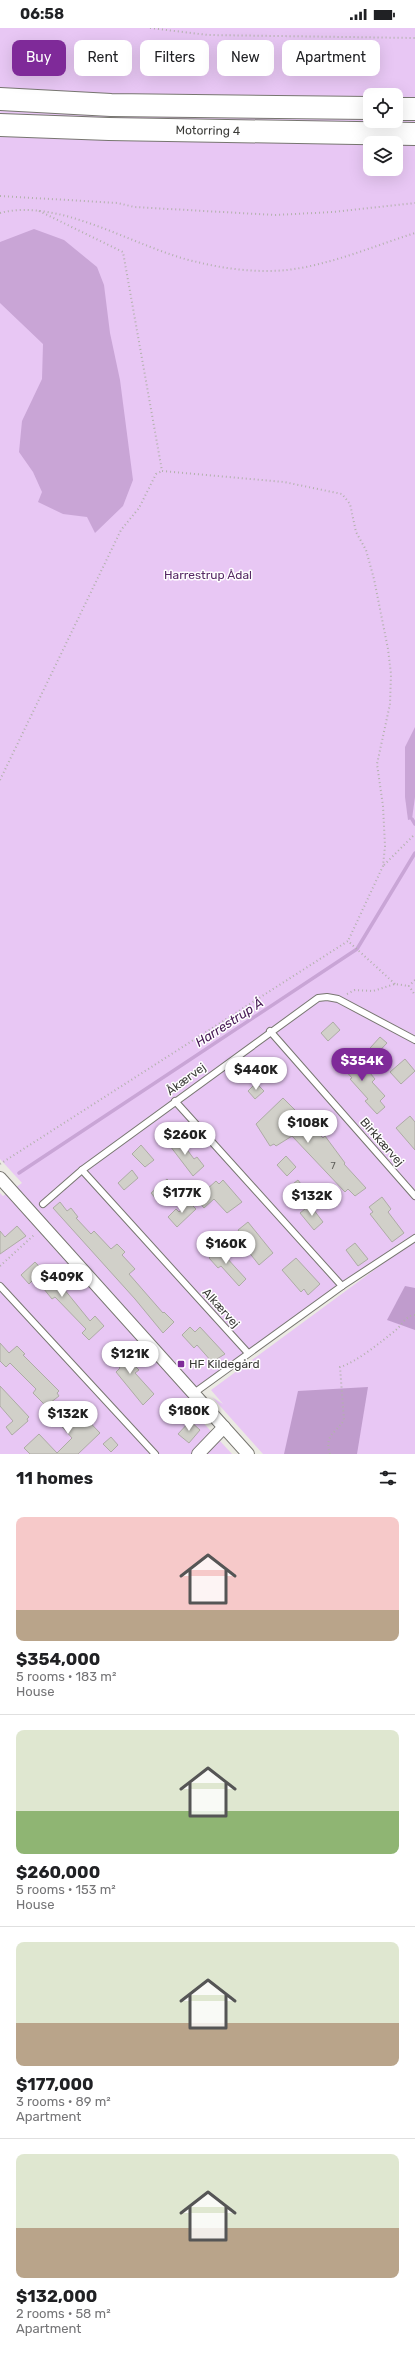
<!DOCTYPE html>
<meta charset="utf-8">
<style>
:root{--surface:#fff;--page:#f2f2f2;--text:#202124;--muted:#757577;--line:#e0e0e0;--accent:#7f2a99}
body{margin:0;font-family:Rubik,sans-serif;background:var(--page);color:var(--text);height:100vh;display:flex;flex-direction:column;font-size:15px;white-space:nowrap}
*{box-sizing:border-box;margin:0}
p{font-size:13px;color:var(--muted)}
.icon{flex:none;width:22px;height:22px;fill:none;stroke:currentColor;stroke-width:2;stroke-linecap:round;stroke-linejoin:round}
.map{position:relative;height:1426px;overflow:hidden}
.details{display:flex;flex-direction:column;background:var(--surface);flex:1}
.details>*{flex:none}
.hud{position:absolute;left:12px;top:12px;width:391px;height:36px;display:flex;gap:8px}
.tools{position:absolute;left:363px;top:60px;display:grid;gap:8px}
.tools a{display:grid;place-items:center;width:40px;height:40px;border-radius:8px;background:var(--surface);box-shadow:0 4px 16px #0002;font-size:20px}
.price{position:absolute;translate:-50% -34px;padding:0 9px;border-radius:14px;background:#fff;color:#222;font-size:13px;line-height:26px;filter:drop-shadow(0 1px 2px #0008)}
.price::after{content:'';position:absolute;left:50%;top:24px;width:12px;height:9px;margin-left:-6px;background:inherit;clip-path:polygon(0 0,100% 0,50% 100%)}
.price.selected{background:var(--accent);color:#fff}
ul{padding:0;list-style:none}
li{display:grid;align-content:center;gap:8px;height:212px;padding:0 16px}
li+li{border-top:1px solid var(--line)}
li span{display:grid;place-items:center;height:124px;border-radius:8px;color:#555}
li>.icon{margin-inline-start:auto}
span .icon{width:72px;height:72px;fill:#fffc;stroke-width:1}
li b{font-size:17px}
h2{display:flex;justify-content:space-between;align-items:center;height:48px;padding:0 16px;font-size:17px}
.pill{padding:0 14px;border-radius:8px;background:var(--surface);box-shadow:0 4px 16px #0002;font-size:14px;line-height:36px}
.pill.selected{background:var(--accent);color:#fff}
.status{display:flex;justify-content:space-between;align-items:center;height:28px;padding:0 20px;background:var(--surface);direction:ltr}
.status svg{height:11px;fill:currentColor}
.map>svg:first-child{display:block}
.green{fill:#e8c7f4;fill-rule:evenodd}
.forest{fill:#c09ccd}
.water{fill:#c9a5d6}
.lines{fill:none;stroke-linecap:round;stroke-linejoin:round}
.stream{stroke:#c9a5d6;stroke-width:3.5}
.building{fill:#d1d0c9;stroke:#adaba5}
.service-casing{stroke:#777670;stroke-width:8}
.minor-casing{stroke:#777670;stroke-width:14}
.motorway-casing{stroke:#777670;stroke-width:24}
.path{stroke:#b2b1ac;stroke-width:2;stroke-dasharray:1 3;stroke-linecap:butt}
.service{stroke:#fff;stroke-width:6}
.minor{stroke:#fff;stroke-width:12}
.motorway{stroke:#fff;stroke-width:22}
.poi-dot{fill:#7f2a99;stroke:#fff;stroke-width:1.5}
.labels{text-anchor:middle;stroke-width:3;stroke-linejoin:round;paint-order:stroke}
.number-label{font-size:10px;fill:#60605c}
.street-label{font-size:12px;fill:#3b3b38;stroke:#fff}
.park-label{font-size:12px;fill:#562964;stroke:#fff}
.poi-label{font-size:12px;fill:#3b3b38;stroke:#fff;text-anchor:start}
.water-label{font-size:13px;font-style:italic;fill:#461954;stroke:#fff}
</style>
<div class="status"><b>06:58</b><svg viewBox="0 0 49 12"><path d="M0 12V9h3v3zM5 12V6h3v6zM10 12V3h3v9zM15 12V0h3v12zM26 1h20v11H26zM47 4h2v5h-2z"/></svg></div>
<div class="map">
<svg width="415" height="1426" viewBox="0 0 415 1426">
<rect width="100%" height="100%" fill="#ebeae3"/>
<!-- green -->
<g class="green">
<path d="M0 0H415V1209L185 1375 232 1426H0V1165L3 1168 22 1155 0 1131ZM370 67H396V93H370ZM370 115H396V141H370Z"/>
<path d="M415 1212V1426H263L212 1369 223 1376 211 1362Z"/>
</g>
<!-- forest -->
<g class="forest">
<path d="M405 1258 415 1260V1302L387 1292Z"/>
<path d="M368 1359 357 1426H284L298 1363Z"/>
</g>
<!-- water -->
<g class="water">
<path d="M34 201 64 212 97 239 104 257 110 305 120 352 133 452 123 478 95 505 87 489 63 486 38 474 42 464 33 444 19 424 22 393 42 351 43 316 0 275V214Z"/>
<path d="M415 699V769L412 791 408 792 405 769V719Z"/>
</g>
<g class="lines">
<!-- stream -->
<g class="stream">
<path d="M412 791 415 796"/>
<path d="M19 1145 357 921 415 825"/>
</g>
</g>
<!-- building -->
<g class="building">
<path d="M333 994 340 1002 328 1013 321 1005Z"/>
<path d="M380 1009 387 1015 368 1035 362 1029Z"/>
<path d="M343 1022 361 1042 365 1039 375 1051 372 1054 385 1068 380 1073 385 1079 377 1086 365 1073 368 1071 350 1051 352 1050 334 1030Z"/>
<path d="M405 1031 415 1043 401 1056 390 1044Z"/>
<path d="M256 1055 264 1063 255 1071 248 1063Z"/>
<path d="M283 1070 323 1110 325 1108 345 1135 344 1136 366 1160 355 1168 348 1161 345 1164 292 1108 276 1118 274 1116 270 1118 256 1096Z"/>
<path d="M410 1088 415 1094V1122L396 1100Z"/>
<path d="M176 1107 194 1131 197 1129 204 1138 193 1148 167 1114Z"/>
<path d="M141 1117 154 1132 145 1139 132 1126Z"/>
<path d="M286 1128 296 1139 287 1148 277 1137Z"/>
<path d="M132 1142 138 1150 124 1162 118 1155Z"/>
<path d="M167 1151 174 1158 171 1161 173 1164 163 1173 160 1169 157 1172 151 1165Z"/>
<path d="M223 1152 242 1174 227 1185 214 1171 204 1180 196 1171 216 1153 219 1156Z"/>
<path d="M298 1152 306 1163 298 1171 289 1159Z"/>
<path d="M382 1169 391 1181 388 1184 404 1205 392 1214 370 1186 373 1184 369 1179Z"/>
<path d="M60 1174 67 1183 71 1180 78 1189 76 1190 91 1206 94 1203 111 1221 117 1216 125 1224 122 1227 135 1241 129 1246 163 1285 164 1284 174 1294 163 1305 135 1271 53 1180Z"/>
<path d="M189 1174 196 1181 177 1199 168 1189 176 1181 179 1184Z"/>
<path d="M310 1177 323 1194 314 1202 300 1185Z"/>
<path d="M248 1194 273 1225 259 1237 237 1209 241 1206 238 1202Z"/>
<path d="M17 1198 26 1208 0 1226V1203L5 1209Z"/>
<path d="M355 1215 368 1231 358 1238 346 1222Z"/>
<path d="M215 1217 246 1251 239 1258 221 1238 218 1240 209 1230 212 1227 208 1223Z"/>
<path d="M296 1230 320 1256 308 1267 304 1261 301 1264 282 1242Z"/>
<path d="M35 1234 51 1251 57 1246 68 1258 64 1261 90 1293 95 1288 104 1298 89 1312 82 1305 86 1301 55 1269 52 1271 35 1250 29 1256 21 1247Z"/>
<path d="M190 1299 195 1304 200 1299 225 1326 212 1334 197 1317 194 1320 182 1307Z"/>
<path d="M0 1315 9 1325 17 1318 25 1326 23 1327 59 1363 57 1365 59 1368 46 1378 33 1365 36 1361 10 1335 6 1339 0 1333Z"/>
<path d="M113 1316 139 1342 135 1345 154 1366 143 1377 116 1344 120 1340 105 1323Z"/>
<path d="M0 1358 29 1389 27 1391 28 1393 12 1407 6 1399 13 1393 0 1378Z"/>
<path d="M73 1377 100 1405 78 1426H30L24 1420 39 1406 57 1425 72 1410 56 1392Z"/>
<path d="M190 1393 200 1402 189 1415 178 1406Z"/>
<path d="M111 1409 118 1417 111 1424 103 1416Z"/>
</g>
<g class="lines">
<!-- service casing -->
<g class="service-casing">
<g id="service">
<path d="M270 1003 415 1168"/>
<path d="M175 1073 342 1258"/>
<path d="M82 1142 248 1325"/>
<path d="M43 1176 82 1142 318 970 327 969 338 971 415 1012"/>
<path d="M0 1258 155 1426"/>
<path d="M194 1365 342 1258 415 1210"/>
</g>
</g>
<!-- minor casing -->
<g class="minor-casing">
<g id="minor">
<path d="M0 1150 248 1426"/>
<path d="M198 1426 224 1399"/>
</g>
</g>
<!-- motorway casing -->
<g class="motorway-casing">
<g id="motorway">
<path d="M0 71 111 77 370 80"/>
<path d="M396 81H415"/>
<path id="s1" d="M0 97 109 101 415 106"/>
</g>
</g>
<!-- path -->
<g class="path">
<path d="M150 0 208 7 415 10"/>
<path d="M0 168 118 175 134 179 275 187 333 184 415 175"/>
<path d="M39 183 123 224 162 443 284 454 342 466 350 476 356 504 366 522 374 551 388 621 391 646 390 676 377 736 383 778 385 818 383 838 348 913"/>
<path d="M0 185C61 169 137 221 197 234 225 241 258 245 287 242 330 237 374 218 415 205"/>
<path d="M0 752 121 502 139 480 156 446 162 443"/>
<path d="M384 837 415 806"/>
<path d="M415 952 409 958 415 967"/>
<path d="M347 966 355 962 373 963 395 956 409 958"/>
<path d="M0 1136 348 913 395 956"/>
<path d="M0 1238 34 1207"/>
<path d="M330 1426C324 1407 335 1406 344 1392L340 1339C357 1334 382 1313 396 1302 402 1297 406 1287 415 1287"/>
</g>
<!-- service -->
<use href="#service" class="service"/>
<!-- minor -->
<use href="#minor" class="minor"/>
<!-- motorway -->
<use href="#motorway" class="motorway"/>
</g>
<!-- markers -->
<rect class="poi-dot" x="177" y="1332" width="8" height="8" rx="2"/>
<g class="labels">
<!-- number labels -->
<g class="number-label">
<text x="333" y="1141">7</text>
</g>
<!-- street labels -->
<g class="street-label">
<text dy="4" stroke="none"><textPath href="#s1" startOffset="208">Motorring 4</textPath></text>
<text transform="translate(186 1051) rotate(-36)" y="4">Åkærvej</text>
<text transform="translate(382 1114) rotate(49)" y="4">Birkkærvej</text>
<text transform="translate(221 1280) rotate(48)" y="4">Alkærvej</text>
</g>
<!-- park labels -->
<g class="park-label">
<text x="208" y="551">Harrestrup Ådal</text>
</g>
<!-- poi labels -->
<g class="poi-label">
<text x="189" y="1340">HF Kildegård</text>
</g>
<!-- water labels -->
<g class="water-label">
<text transform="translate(229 994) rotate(-33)" y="5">Harrestrup Å</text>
</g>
</g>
</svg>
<div class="tools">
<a><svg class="icon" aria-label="locate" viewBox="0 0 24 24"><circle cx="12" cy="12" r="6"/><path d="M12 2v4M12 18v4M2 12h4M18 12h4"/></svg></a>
<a><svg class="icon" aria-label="layers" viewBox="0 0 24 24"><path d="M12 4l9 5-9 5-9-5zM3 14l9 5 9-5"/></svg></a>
</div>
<b class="price selected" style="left:362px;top:1054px">$354K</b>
<b class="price" style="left:256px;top:1063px">$440K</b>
<b class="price" style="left:308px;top:1116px">$108K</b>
<b class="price" style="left:185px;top:1128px">$260K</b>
<b class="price" style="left:182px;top:1186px">$177K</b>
<b class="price" style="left:312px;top:1189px">$132K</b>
<b class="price" style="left:226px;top:1237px">$160K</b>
<b class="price" style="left:62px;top:1270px">$409K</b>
<b class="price" style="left:130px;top:1347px">$121K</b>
<b class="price" style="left:189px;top:1404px">$180K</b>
<b class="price" style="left:68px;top:1407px">$132K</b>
<div class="hud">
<a class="pill selected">Buy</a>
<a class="pill">Rent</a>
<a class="pill">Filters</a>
<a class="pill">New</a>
<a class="pill">Apartment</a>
</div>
</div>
<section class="details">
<h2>11 homes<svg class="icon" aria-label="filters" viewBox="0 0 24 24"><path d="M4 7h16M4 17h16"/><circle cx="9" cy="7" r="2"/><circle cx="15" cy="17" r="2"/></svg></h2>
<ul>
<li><span style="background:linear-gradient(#f6c9c9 75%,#b9a48a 0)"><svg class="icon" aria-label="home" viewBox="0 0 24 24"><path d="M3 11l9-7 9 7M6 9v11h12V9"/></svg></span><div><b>$354,000</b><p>5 rooms · 183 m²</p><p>House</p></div></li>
<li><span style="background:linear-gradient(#dfe7d0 65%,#8fb573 0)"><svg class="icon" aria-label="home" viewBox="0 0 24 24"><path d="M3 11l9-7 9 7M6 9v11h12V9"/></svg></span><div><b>$260,000</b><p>5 rooms · 153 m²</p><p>House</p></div></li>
<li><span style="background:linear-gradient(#dfe7d0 65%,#b9a48a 0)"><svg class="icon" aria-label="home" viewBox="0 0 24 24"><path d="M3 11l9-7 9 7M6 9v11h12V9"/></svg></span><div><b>$177,000</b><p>3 rooms · 89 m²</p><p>Apartment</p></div></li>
<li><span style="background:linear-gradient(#dfe7d0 60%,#b9a48a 0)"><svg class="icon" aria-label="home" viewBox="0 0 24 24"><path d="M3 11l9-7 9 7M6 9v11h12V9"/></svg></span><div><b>$132,000</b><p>2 rooms · 58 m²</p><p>Apartment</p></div></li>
</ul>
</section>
